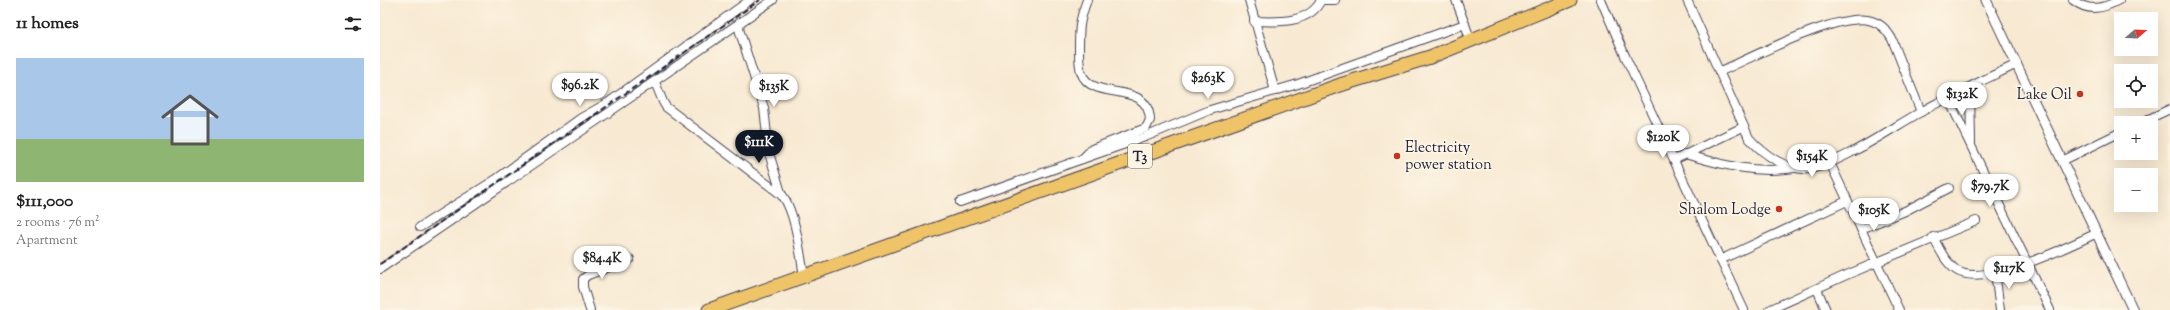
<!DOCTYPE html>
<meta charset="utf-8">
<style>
:root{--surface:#fff;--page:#f6f6f6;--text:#222;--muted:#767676;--accent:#111827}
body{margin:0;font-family:"Sorts Mill Goudy",serif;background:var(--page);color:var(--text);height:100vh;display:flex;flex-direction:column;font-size:15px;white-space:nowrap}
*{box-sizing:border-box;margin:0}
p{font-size:13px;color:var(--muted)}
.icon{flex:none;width:22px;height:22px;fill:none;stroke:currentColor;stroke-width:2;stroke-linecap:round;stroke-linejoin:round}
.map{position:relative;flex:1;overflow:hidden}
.details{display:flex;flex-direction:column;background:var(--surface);width:380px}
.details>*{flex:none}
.needle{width:26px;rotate:71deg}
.controls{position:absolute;left:1734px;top:12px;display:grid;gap:8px}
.controls a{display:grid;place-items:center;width:44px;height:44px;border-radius:0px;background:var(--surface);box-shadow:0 4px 16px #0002;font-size:20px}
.price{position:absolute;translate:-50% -34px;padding:0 9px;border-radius:14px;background:#fff;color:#222;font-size:13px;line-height:26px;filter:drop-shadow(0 1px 2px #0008)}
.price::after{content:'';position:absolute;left:50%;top:24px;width:12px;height:9px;margin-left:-6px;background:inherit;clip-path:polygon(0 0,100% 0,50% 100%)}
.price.on{background:var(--accent);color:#fff}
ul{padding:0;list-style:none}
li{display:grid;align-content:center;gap:8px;height:212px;padding:0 16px}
li span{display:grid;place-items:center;height:124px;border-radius:0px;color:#555}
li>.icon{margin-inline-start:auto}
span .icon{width:72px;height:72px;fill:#fffc;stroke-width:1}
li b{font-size:17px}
h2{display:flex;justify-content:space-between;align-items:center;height:48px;padding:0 16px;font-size:17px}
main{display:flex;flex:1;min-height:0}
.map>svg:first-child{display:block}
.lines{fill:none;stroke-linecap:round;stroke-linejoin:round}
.minor-casing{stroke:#424052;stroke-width:10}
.tertiary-casing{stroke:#424052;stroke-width:11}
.trunk-casing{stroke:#424052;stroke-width:15}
.minor{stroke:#fff;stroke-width:8}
.tertiary{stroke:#fff;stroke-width:9}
.trunk{stroke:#efc469;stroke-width:13}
.rail{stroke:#22223b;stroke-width:2;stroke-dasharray:6 3;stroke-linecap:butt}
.poi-dot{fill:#c8321e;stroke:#fcf5e5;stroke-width:1.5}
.labels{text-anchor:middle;stroke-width:3.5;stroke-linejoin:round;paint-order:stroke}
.shield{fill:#fcf5e5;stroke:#63616e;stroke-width:1}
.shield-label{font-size:14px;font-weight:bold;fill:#22223b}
.poi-label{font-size:15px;fill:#22223b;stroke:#fcf5e5;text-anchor:end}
</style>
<main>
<section class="details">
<h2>11 homes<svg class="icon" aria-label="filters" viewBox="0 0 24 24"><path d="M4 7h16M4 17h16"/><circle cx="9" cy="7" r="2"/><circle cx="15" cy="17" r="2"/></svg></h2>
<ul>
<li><span style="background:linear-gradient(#a9c7e8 65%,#8fb573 0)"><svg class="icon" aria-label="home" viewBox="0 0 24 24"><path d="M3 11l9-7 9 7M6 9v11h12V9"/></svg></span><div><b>$111,000</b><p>2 rooms · 76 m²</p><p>Apartment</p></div></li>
</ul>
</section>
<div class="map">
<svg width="1790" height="310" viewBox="0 0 1790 310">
<rect width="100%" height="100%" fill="#fcf5e5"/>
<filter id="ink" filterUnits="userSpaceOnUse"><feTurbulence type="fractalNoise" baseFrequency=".025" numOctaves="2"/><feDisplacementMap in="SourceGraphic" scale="8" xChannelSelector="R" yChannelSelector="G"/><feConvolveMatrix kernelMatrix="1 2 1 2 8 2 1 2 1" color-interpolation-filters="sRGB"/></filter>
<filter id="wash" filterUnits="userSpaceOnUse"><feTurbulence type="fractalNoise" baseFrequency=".012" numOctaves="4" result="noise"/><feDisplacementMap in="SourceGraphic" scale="16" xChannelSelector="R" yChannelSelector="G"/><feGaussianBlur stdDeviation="0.9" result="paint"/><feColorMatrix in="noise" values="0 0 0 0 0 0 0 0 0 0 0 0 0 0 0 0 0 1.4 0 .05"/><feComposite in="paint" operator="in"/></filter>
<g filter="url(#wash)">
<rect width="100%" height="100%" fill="#f8e9d2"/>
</g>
<g filter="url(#ink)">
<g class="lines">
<!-- minor casing -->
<g class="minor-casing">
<g id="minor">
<path d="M869 0 895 91"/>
<path d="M944 0H955"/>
<path d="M1076 0 1091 41"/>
<path d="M1221 0 1246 58 1364 310"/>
<path d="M1307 0 1369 138C1383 154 1407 171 1429 169 1458 165 1512 128 1539 113 1571 95 1604 80 1637 64"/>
<path d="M1693 0C1708 12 1723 9 1739 0"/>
<path d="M874 21C896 22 930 24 941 0"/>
<path d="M360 22 359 29 384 108 389 153 402 196"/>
<path d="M1339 72C1371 58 1461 10 1492 21 1502 24 1507 31 1512 39L1541 112"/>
<path d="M275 82 283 102 286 107 403 196C416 215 420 253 424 276"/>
<path d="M1590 87 1591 142"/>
<path d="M1568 98 1670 310"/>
<path d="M1760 123 1790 109"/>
<path d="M1305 154C1342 165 1376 174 1414 168"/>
<path d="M702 159 712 149 766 128 770 120C768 78 712 104 701 72 699 65 699 57 699 50 699 29 699 21 707 0"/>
<path d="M1294 160 1363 127"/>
<path d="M1682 161 1741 132"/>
<path d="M1450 163 1519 310"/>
<path d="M580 202 765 137 830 110 918 84 1085 24"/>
<path d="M40 227 115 180 201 118 229 102 370 0"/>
<path d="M1481 229 1525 211 1569 188"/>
<path d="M1553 237C1559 248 1565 262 1576 270 1602 289 1690 246 1717 233"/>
<path d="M1340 260 1467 201"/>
<path d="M0 269 393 0"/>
<path d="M1615 272 1620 310"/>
<path d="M1437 289 1446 310"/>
<path d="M210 310 203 287V279L208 275 250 259"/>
<path d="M1389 310 1464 276 1596 221"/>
</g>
</g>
<!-- tertiary casing -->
<g class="tertiary-casing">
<path id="tertiary" d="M1606 0 1753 310"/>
</g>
<!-- trunk casing -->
<g class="trunk-casing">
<path id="trunk" d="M329 310 960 85 1050 57 1190 0"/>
</g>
<!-- minor -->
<use href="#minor" class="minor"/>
<!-- tertiary -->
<use href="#tertiary" class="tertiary"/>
<!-- trunk -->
<use href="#trunk" class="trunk"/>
<!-- rail -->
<path class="rail" d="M0 264 380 0"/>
</g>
</g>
<!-- markers -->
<g class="poi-dot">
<circle cx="1700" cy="94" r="4"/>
<circle cx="1017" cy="156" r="4"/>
<circle cx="1399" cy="209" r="4"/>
</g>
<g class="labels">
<!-- shield labels -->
<rect class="shield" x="748" y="144" width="24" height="24" rx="3"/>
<g class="shield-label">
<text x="760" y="161">T3</text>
</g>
<!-- poi labels -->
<g class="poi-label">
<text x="1692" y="99">Lake Oil</text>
<text x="1025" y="152" text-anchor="start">Electricity<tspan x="1025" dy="17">power station</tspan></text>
<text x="1391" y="214">Shalom Lodge</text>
</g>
</g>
</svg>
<div class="controls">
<a><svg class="needle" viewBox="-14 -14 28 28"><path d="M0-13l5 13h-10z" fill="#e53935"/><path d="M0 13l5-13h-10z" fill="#767676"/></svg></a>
<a><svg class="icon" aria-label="locate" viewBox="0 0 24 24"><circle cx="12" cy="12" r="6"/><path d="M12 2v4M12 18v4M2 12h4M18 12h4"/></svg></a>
<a>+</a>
<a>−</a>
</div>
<b class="price" style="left:828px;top:100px">$263K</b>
<b class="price" style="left:200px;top:107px">$96.2K</b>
<b class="price" style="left:394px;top:108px">$135K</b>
<b class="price" style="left:1582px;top:116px">$132K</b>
<b class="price" style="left:1283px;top:159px">$120K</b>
<b class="price on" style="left:379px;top:164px">$111K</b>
<b class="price" style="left:1432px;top:178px">$154K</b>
<b class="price" style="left:1610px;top:208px">$79.7K</b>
<b class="price" style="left:1494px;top:232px">$105K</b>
<b class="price" style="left:222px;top:280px">$84.4K</b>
<b class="price" style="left:1629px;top:290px">$117K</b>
</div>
</main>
